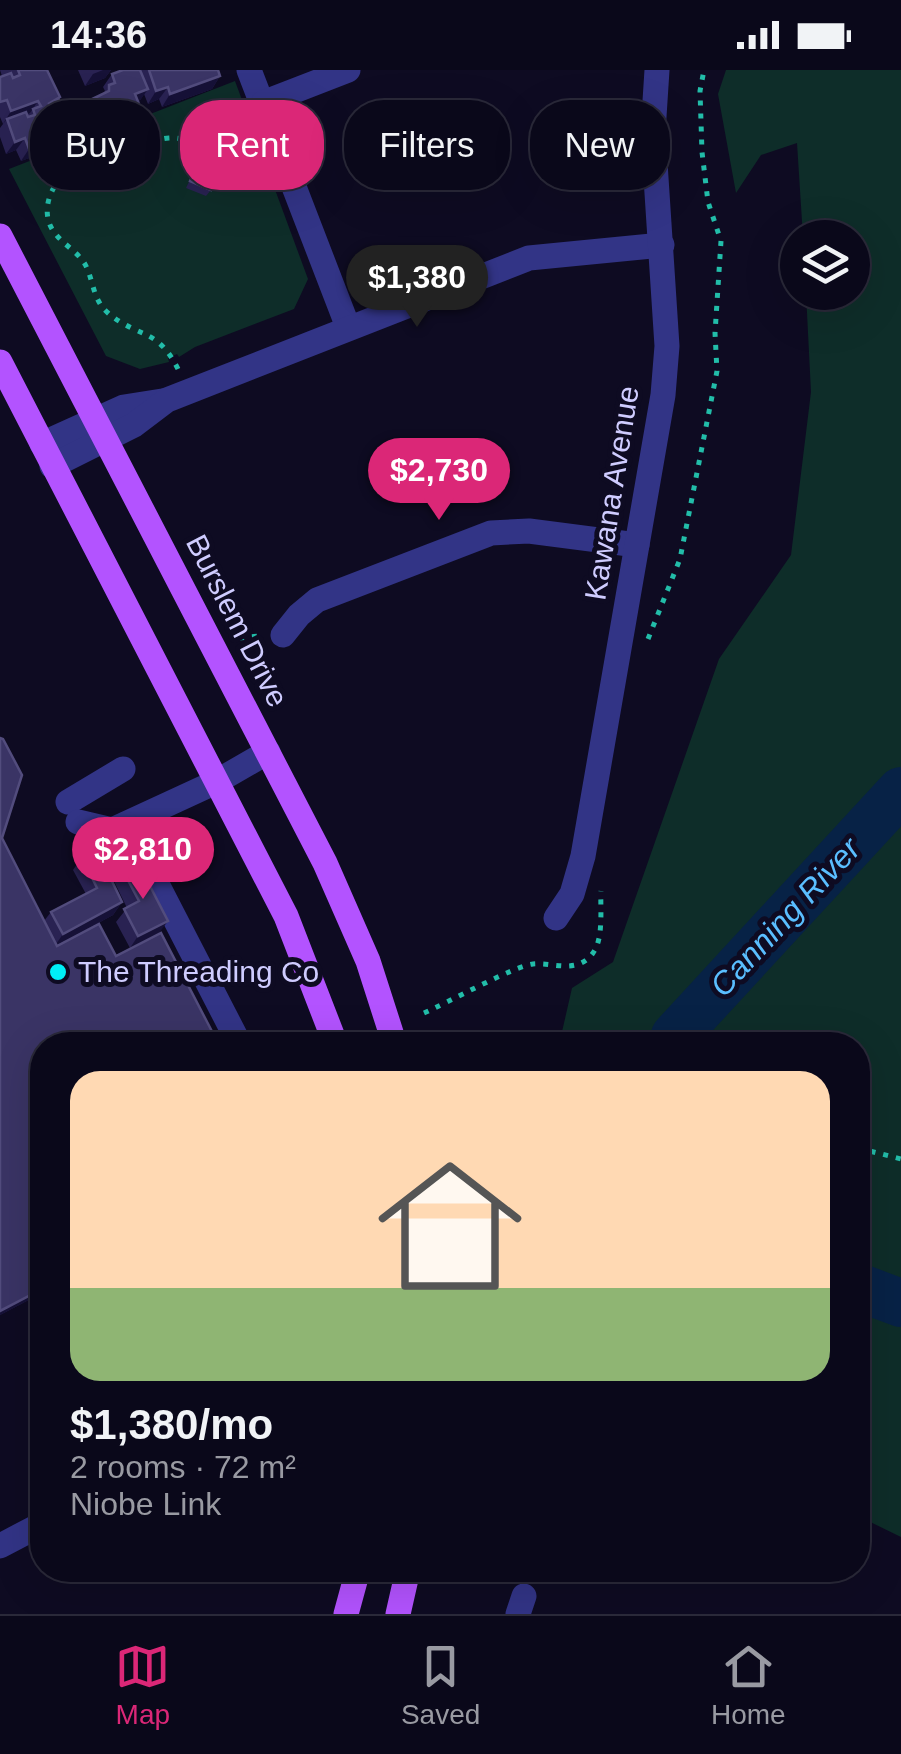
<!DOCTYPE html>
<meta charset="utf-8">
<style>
:root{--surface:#0a081a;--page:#181627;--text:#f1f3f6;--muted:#999aa2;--line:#2a2939;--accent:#db2777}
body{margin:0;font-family:Arial,sans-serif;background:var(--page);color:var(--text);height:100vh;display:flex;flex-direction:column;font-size:38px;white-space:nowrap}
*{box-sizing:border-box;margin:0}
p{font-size:32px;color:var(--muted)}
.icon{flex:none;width:55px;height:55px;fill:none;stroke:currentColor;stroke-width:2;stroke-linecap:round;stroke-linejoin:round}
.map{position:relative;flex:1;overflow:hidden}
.side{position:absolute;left:30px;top:962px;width:840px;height:550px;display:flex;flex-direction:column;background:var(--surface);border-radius:40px;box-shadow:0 10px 40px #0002,0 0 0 2px var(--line)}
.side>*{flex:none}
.top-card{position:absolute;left:30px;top:30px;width:842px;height:90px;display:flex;gap:20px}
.tools{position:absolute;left:780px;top:150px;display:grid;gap:20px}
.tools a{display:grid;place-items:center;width:90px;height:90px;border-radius:50%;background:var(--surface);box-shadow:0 10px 40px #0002,0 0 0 2px var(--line);font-size:50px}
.price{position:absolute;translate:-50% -85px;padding:0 22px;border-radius:35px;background:var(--accent);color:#fff;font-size:32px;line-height:65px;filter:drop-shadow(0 2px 5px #0008)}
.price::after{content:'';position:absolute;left:50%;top:60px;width:30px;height:22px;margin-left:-15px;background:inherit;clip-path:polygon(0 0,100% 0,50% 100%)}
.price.active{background:#222;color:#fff}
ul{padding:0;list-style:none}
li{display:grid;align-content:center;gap:20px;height:530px;padding:0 40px}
li span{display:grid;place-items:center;height:310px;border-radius:30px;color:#555}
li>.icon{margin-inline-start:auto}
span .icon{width:180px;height:180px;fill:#fffc;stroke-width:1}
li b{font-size:42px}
.pill{padding:0 35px;border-radius:40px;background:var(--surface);box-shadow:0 10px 40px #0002,0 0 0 2px var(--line);font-size:35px;line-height:90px}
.pill.active{background:var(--accent);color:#fff}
.status{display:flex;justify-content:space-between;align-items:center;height:70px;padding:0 50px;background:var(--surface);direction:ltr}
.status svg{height:28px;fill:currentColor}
.menu{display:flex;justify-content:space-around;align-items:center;height:140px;border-top:2px solid var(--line);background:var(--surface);font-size:28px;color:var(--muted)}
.menu a{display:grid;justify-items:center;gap:5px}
.menu .active{color:var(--accent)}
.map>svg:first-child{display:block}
.green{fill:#0e2d29}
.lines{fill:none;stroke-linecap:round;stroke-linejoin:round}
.river{stroke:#072246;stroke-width:48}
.path{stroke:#22bda9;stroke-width:5;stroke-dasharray:5 8;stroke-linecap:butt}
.minor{stroke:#323486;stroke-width:25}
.major{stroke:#b353ff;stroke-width:25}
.wall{fill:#292252}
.shaded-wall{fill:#161137}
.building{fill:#3a3465;stroke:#524c7d;stroke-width:2.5}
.poi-dot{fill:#00eff7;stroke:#0e0b22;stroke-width:4}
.labels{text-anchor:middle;stroke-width:10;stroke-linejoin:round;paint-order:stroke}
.street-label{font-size:30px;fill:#cfccff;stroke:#0e0b22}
.poi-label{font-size:30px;fill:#cfccff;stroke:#0e0b22;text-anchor:start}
.water-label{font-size:32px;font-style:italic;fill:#5abeff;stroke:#0e0b22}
</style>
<div class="status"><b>14:36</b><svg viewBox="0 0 49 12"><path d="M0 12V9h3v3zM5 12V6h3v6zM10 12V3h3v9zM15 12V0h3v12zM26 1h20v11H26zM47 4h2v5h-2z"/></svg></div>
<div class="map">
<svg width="901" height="1544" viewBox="0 0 901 1544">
<rect width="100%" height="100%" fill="#0e0b22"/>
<!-- green -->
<g class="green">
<path d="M726 0H901V1467L858 1446V975H559L572 918 613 892 719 589 791 485 811 322 806 223 852 222V168L803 167 797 73 761 85 736 123 718 24Z"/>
<path d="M235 11 308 209 294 239 195 277 179 287 177 284 168 288 169 292 140 299 106 286 9 99Z"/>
</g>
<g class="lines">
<!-- river -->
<g class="river">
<path d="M677 975 675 966 901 721"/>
<path d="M858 1217 901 1233"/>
</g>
<!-- path -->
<g class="path">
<path d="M208 96 221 68 244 52"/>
<path d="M178 299C157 257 139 269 108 243 93 230 94 213 86 196 78 180 58 173 50 155 41 134 55 107 75 97 87 91 101 95 113 93 134 89 147 69 169 68 185 67 198 74 213 80"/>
<path d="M239 568 260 566"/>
<path d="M648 569 680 489 717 301 715 263 721 171 708 132 702 82 700 21 704 0"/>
<path d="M424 943C447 933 514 896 533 894 553 892 577 905 593 883 604 868 600 838 601 821"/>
<path d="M858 1078 901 1089"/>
</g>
<!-- minor -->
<g class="minor">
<path d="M249 0 348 257"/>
<path d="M263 33 348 0"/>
<path d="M42 374 124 337 162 331"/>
<path d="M52 396 134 355 167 330 529 188 662 175"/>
<path d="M283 565 299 545 317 530 491 463 529 461 637 475"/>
<path d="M68 732 123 699"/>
<path d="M78 752 112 760 216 712 268 682"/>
<path d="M126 754 240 975"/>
<path d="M556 848 572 824 583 786 663 325 667 276 653 62 657 0"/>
<path d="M0 1476 42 1454"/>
<path d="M518 1544 524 1526"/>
</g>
<!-- major -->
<g class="major">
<path d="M0 166 325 793 368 891 395 975"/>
<path d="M0 292 286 846 336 975"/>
<path d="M346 1544 358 1500"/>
<path d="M398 1544 408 1500"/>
</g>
</g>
<!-- wall -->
<g class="wall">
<path d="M0 0H47L70 73 21 91 16 80 6 84 0 67V58L3 54 0 47V7L2 6Z"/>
<path d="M78 0H111L105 8 85 16Z"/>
<path d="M123 0H218L220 6 212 19 162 37 159 29 148 34 144 24 130 46 84 68 75 46 84 33 102 24 105 21 103 17 112 4Z"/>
<path d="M199 91 211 120 206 126 186 118Z"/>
<path d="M2 768 44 851 51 842 86 824 73 800 82 787 111 809 122 832 113 845 56 876 42 975V1223L0 1245Z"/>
<path d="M122 799 168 851 130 878 116 852 127 838 114 811Z"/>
</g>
<!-- shaded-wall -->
<g class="shaded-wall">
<path d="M103 0H111L105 8 85 16 93 4Z"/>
<path d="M220 6 212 19 162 37 170 24Z"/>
<path d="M168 17 159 29 148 34 156 21Z"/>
<path d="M148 19 139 32 126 37 135 24Z"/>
<path d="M38 31 30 43 8 52 7 49 3 54 11 41Z"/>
<path d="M139 34 130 46 84 68 92 56Z"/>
<path d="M79 61 70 73 21 91 29 79Z"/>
<path d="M25 68 16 80 6 84 15 72Z"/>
<path d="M122 832 113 845 54 877 63 864Z"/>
<path d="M168 851 159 863 130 878 138 866Z"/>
<path d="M42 1219V1223L0 1245V1241Z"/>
</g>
<!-- building -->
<g class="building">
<path d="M18 0H47L60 27 48 34 59 30 64 46 68 44 70 52 75 50 79 61 29 79 25 68 15 72 7 49 26 42 28 47 35 45 33 39 41 36 38 31 11 41 7 30 0 32V7L11 3 13 8 20 5Z"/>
<path d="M123 0H140L148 19 135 24 139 34 92 56 84 33 109 21V15L115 13 112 4Z"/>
<path d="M149 0H218L220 6 170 24 168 17 156 21Z"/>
<path d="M199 91 220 100 211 120 190 111Z"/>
<path d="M0 668 3 669 22 705 2 768 57 876 99 854 116 886 161 863 219 975H42V1219L0 1241Z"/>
<path d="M103 776 116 801 109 805 122 832 63 864 51 842 97 818 82 787Z"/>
<path d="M137 791 168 851 138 866 124 839 139 831 122 799Z"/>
</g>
<!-- markers -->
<circle class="poi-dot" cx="58" cy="902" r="10"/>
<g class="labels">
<!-- street labels -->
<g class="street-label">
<text transform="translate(612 423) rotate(-81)" y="10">Kawana Avenue</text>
<text transform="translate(237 551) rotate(63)" y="10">Burslem Drive</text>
</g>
<!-- poi labels -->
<g class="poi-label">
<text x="78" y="912">The Threading Co</text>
</g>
<!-- water labels -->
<g class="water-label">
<text transform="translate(785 847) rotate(-47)" y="11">Canning River</text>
</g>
</g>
</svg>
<div class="tools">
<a><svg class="icon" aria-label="layers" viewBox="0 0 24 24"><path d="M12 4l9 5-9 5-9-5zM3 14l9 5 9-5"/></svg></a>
</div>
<b class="price active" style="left:417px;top:260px">$1,380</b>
<b class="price" style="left:439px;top:453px">$2,730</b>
<b class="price" style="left:143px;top:832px">$2,810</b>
<div class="top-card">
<a class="pill">Buy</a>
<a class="pill active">Rent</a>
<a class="pill">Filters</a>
<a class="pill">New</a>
</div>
<section class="side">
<ul>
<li><span style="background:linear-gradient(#ffd9b3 70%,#8fb573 0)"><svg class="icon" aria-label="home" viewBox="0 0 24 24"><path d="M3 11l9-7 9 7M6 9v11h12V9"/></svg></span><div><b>$1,380/mo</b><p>2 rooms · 72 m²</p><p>Niobe Link</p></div></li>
</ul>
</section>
</div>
<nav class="menu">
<a class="active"><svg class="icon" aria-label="map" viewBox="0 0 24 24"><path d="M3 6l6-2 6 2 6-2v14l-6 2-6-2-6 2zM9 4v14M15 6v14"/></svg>Map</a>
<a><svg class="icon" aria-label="saved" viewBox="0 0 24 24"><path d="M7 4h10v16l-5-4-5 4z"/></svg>Saved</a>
<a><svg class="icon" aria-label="home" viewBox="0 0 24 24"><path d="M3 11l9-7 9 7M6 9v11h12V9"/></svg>Home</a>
</nav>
